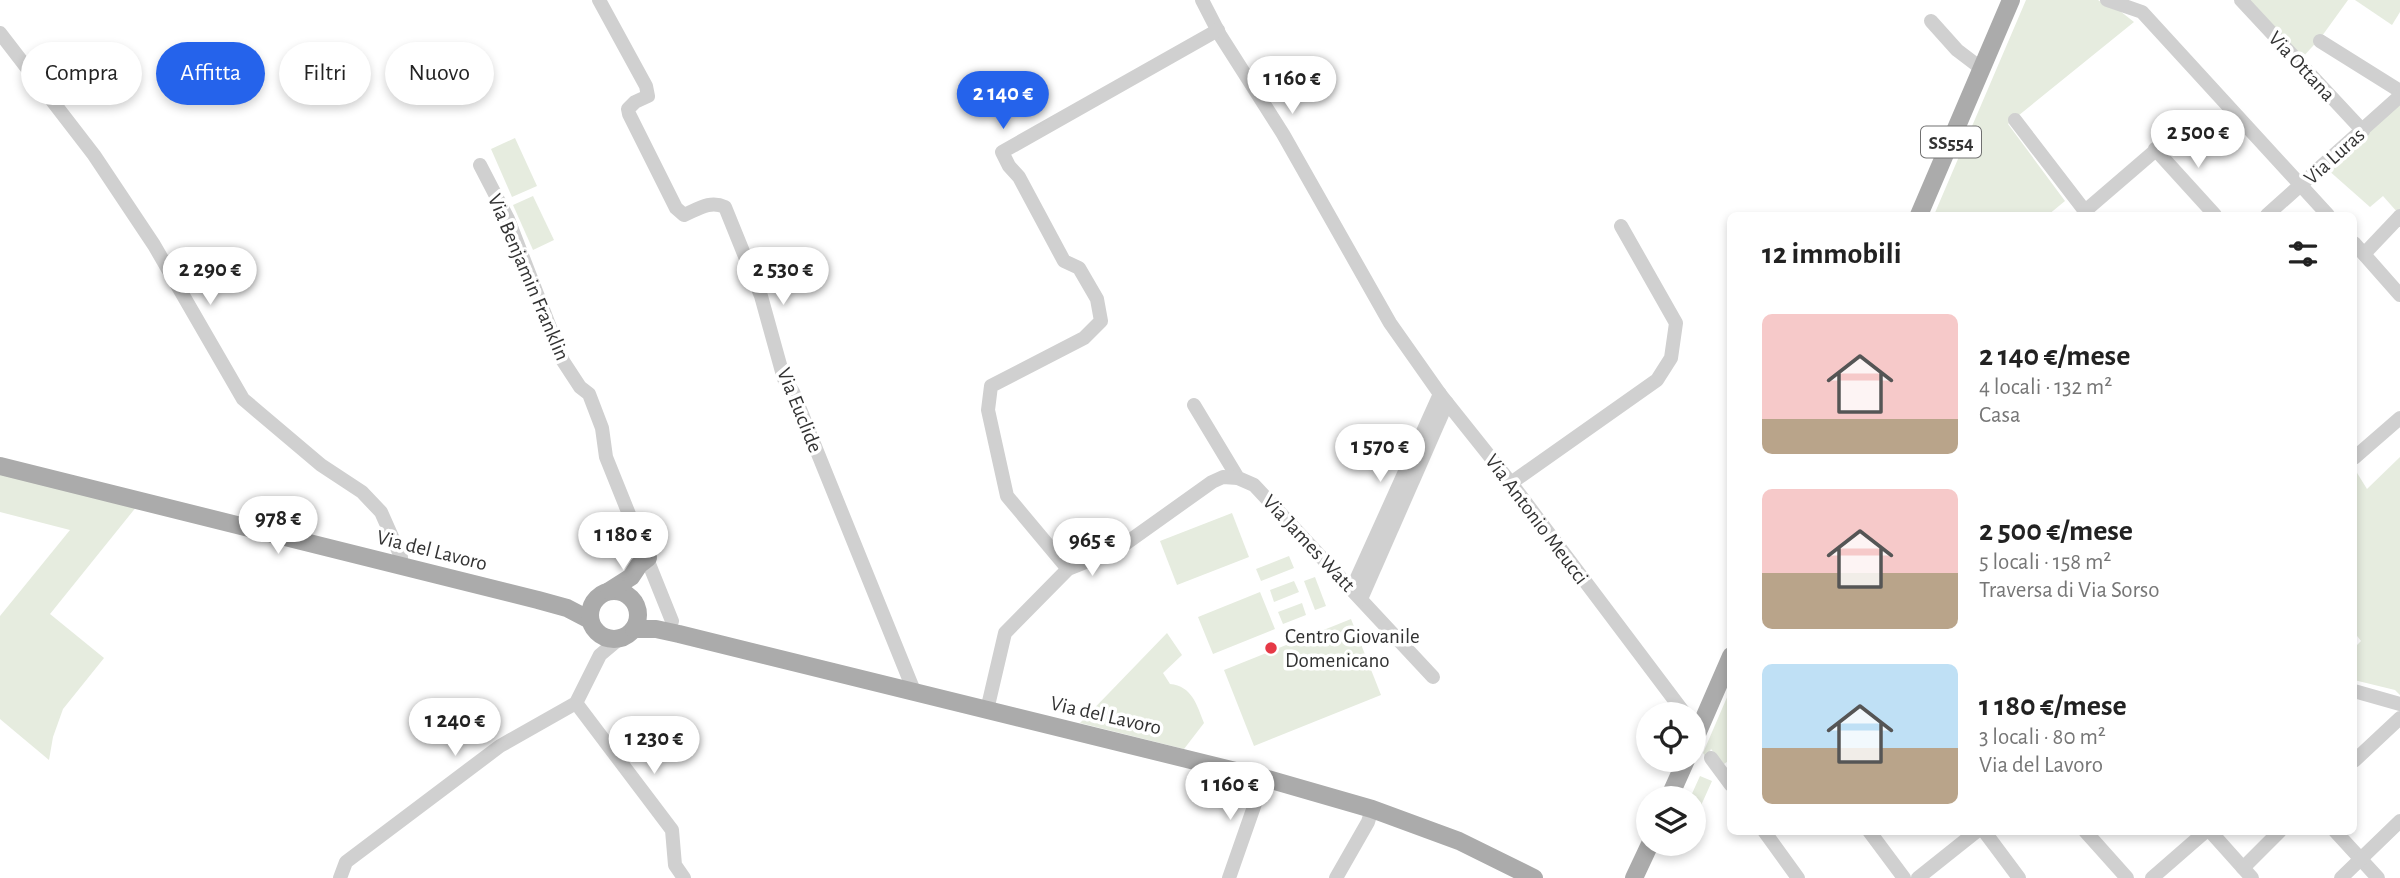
<!DOCTYPE html>
<html lang="it">
<meta charset="utf-8">
<style>
:root{--surface:#fff;--page:#f2f2f2;--text:#222;--muted:#767676;--accent:#2563eb}
body{margin:0;font-family:"Alegreya Sans",sans-serif;background:var(--page);color:var(--text);height:100vh;display:flex;flex-direction:column;font-size:26px;white-space:nowrap}
*{box-sizing:border-box;margin:0}
p{font-size:23px;color:var(--muted)}
.icon{flex:none;width:38px;height:38px;fill:none;stroke:currentColor;stroke-width:2;stroke-linecap:round;stroke-linejoin:round}
.map{position:relative;flex:1;overflow:hidden}
.sheet{position:absolute;left:1727px;top:212px;width:630px;height:623px;display:flex;flex-direction:column;background:var(--surface);border-radius:10px;box-shadow:0 4px 10px #0003}
.sheet>*{flex:none}
.top-card{position:absolute;left:21px;top:42px;width:665px;height:63px;display:flex;gap:14px}
.controls{position:absolute;left:1636px;top:702px;display:grid;gap:14px}
.controls a{display:grid;place-items:center;width:70px;height:70px;border-radius:50%;background:var(--surface);box-shadow:0 4px 10px #0003;font-size:35px}
.price{position:absolute;translate:-50% -60px;padding:0 16px;border-radius:24px;background:#fff;color:#222;font-size:23px;line-height:46px;filter:drop-shadow(0 2px 4px #0008)}
.price::after{content:'';position:absolute;left:50%;top:42px;width:21px;height:16px;margin-left:-10px;background:inherit;clip-path:polygon(0 0,100% 0,50% 100%)}
.price.current{background:var(--accent);color:#fff}
ul{padding:0;list-style:none}
li{display:flex;align-items:center;gap:21px;height:175px;padding:0 35px}
li span{display:grid;place-items:center;flex:none;width:196px;height:140px;border-radius:10px;color:#555}
li>.icon{margin-inline-start:auto}
span .icon{width:84px;height:84px;fill:#fffc;stroke-width:1}
li b{font-size:30px}
h2{display:flex;justify-content:space-between;align-items:center;height:84px;padding:0 35px;font-size:30px}
.pill{padding:0 24px;border-radius:32px;background:var(--surface);box-shadow:0 4px 10px #0003;font-size:24px;line-height:63px}
.pill.current{background:var(--accent);color:#fff}
.map>svg:first-child{display:block}
.green{fill:#e6ecdf}
.lines{fill:none;stroke-linecap:round;stroke-linejoin:round}
.minor{stroke:#d0d0d0;stroke-width:14}
.major{stroke:#ababab;stroke-width:18}
.poi-dot{fill:#e63946;stroke:#fff;stroke-width:2.5}
.labels{text-anchor:middle;stroke-width:7;stroke-linejoin:round;paint-order:stroke}
.shield{fill:#fff;stroke:#707070;stroke-width:2}
.shield-label{font-size:19px;font-weight:bold;fill:#333}
.street-label{font-size:21px;fill:#333;stroke:#fff}
.poi-label{font-size:21px;fill:#333;stroke:#fff;text-anchor:start}
</style>
<div class="map">
<svg width="2400" height="878" viewBox="0 0 2400 878">
<rect width="100%" height="100%" fill="#fff"/>
<!-- green -->
<g class="green">
<path d="M2026 0H2098L2107 6 2120 11 2134 22 2008 124 2065 201 2048 215H1934Z"/>
<path d="M2244 0H2348L2322 36 2302 58Z"/>
<path d="M2355 0H2400V12L2392 25Z"/>
<path d="M2400 104V210L2398 213 2383 196 2370 207 2327 169Z"/>
<path d="M515 138 537 186 512 197 491 149Z"/>
<path d="M533 196 554 240 533 250 513 205Z"/>
<path d="M237 249 246 270 197 293 187 272Z"/>
<path d="M2400 457V695L2395 690 2354 680V648L2361 641 2354 632V468L2367 489Z"/>
<path d="M0 472 137 506 50 614 104 658 63 709 53 737 49 760 0 719V616L70 530 0 512Z"/>
<path d="M1232 513 1249 557 1177 585 1160 541Z"/>
<path d="M1289 556 1294 568 1261 581 1256 569Z"/>
<path d="M1315 577 1326 606 1315 610 1304 581Z"/>
<path d="M1294 581 1299 592 1274 602 1270 590Z"/>
<path d="M1260 592 1275 629 1213 654 1198 617Z"/>
<path d="M1302 603 1306 615 1283 624 1278 612Z"/>
<path d="M1351 619 1381 695 1254 746 1224 670Z"/>
<path d="M1167 633 1182 655 1163 673 1170 684C1192 686 1197 705 1204 723L1184 749 1080 723Z"/>
<path d="M1731 688V759L1724 764 1711 749 1707 758 1703 753Z"/>
<path d="M1700 776 1712 781 1699 810 1694 808V798H1690Z"/>
</g>
<g class="lines">
<!-- minor -->
<g class="minor">
<path d="M599 0 646 86 648 96 635 102 628 109 629 114 676 208 684 215C698 209 710 200 725 207L761 296 784 379 793 392 914 691"/>
<path d="M1202 0 1220 35 1283 134 1390 323 1440 394 1511 483 1685 714"/>
<path d="M2107 0 2142 12 2328 215"/>
<path d="M2241 0 2363 131"/>
<path d="M1931 21 1957 50 1982 69"/>
<path d="M0 33 94 155 154 245 243 399 321 465 362 492 381 512 401 557 400 566"/>
<path d="M2320 41 2400 91"/>
<path d="M2015 120 2088 215"/>
<path d="M2155 149 2215 215"/>
<path d="M480 165 508 219 563 361 580 387 589 394 602 428 606 457 672 621"/>
<path d="M2085 211 2185 125"/>
<path d="M2267 215 2400 96"/>
<path d="M2354 243 2400 295"/>
<path d="M2364 254 2400 216"/>
<path d="M1194 405 1238 478 1254 485 1433 677"/>
<path d="M2354 458 2400 418"/>
<path d="M1511 483 1657 380 1671 358 1676 323 1621 226"/>
<path d="M1068 569 1007 496 988 410 991 386 1084 338 1101 321 1097 299 1079 268 1064 261 1019 177 1009 166 1002 152 1218 30"/>
<path d="M1352 589 1440 394"/>
<path d="M1361 599 1447 403"/>
<path d="M2354 691 2400 704"/>
<path d="M576 703 672 830 675 865 684 878"/>
<path d="M987 710 1005 633 1068 569 1118 549 1212 482 1223 477 1238 478"/>
<path d="M1711 758 1731 785"/>
<path d="M2354 761 2400 718"/>
<path d="M1764 831 1798 878"/>
<path d="M1869 831 1904 878"/>
<path d="M1984 831 2019 878"/>
<path d="M2085 831 2127 878"/>
<path d="M2210 831 2252 878"/>
<path d="M2335 831 2378 878"/>
<path d="M2243 868 2280 831"/>
<path d="M340 878 346 862 500 746 576 703 600 655 619 639"/>
<path d="M1229 878 1264 778"/>
<path d="M1336 878 1368 822 1372 809"/>
<path d="M1918 878 1977 831"/>
<path d="M2152 878 2206 831"/>
<path d="M2341 878 2400 821"/>
</g>
<!-- major -->
<g class="major">
<path d="M1919 215 2011 0"/>
<path d="M0 466 538 600 567 608 590 620"/>
<circle cx="614" cy="615" r="24"/>
<path d="M609 591 631 577 639 565 648 558"/>
<path d="M634 629H656L679 634 1264 778 1372 809 1459 841 1534 878"/>
<path d="M1694 741 1731 656"/>
<path d="M1669 798 1686 760"/>
<path d="M1634 878 1650 844"/>
</g>
</g>
<!-- markers -->
<circle class="poi-dot" cx="1271" cy="648" r="7"/>
<g class="labels">
<!-- shield labels -->
<rect class="shield" x="1921" y="126.5" width="60" height="31" rx="5"/>
<g class="shield-label">
<text x="1951" y="149">SS554</text>
</g>
<!-- street labels -->
<g class="street-label">
<text transform="translate(2302 66) rotate(47)" y="7">Via Ottana</text>
<text transform="translate(2334 156) rotate(-42)" y="7">Via Luras</text>
<text transform="translate(529 277) rotate(67)" y="7">Via Benjamin Franklin</text>
<text transform="translate(800 410) rotate(68)" y="7">Via Euclide</text>
<text transform="translate(1537 519) rotate(53)" y="7">Via Antonio Meucci</text>
<text transform="translate(1309 543) rotate(47)" y="7">Via James Watt</text>
<text transform="translate(432 550) rotate(14)" y="7">Via del Lavoro</text>
<text transform="translate(1106 715) rotate(13)" y="7">Via del Lavoro</text>
</g>
<!-- poi labels -->
<g class="poi-label">
<text x="1285" y="643">Centro Giovanile<tspan x="1285" dy="24">Domenicano</tspan></text>
</g>
</g>
</svg>
<div class="controls">
<a><svg class="icon" aria-label="locate" viewBox="0 0 24 24"><circle cx="12" cy="12" r="6"/><path d="M12 2v4M12 18v4M2 12h4M18 12h4"/></svg></a>
<a><svg class="icon" aria-label="layers" viewBox="0 0 24 24"><path d="M12 4l9 5-9 5-9-5zM3 14l9 5 9-5"/></svg></a>
</div>
<b class="price" style="left:1292px;top:116px">1 160 €</b>
<b class="price current" style="left:1003px;top:131px">2 140 €</b>
<b class="price" style="left:2198px;top:170px">2 500 €</b>
<b class="price" style="left:210px;top:307px">2 290 €</b>
<b class="price" style="left:783px;top:307px">2 530 €</b>
<b class="price" style="left:1380px;top:484px">1 570 €</b>
<b class="price" style="left:278px;top:556px">978 €</b>
<b class="price" style="left:623px;top:572px">1 180 €</b>
<b class="price" style="left:1092px;top:578px">965 €</b>
<b class="price" style="left:455px;top:758px">1 240 €</b>
<b class="price" style="left:654px;top:776px">1 230 €</b>
<b class="price" style="left:1230px;top:822px">1 160 €</b>
<div class="top-card">
<a class="pill">Compra</a>
<a class="pill current">Affitta</a>
<a class="pill">Filtri</a>
<a class="pill">Nuovo</a>
</div>
<section class="sheet">
<h2>12 immobili<svg class="icon" aria-label="filters" viewBox="0 0 24 24"><path d="M4 7h16M4 17h16"/><circle cx="9" cy="7" r="2"/><circle cx="15" cy="17" r="2"/></svg></h2>
<ul>
<li><span style="background:linear-gradient(#f6c9c9 75%,#b9a48a 0)"><svg class="icon" aria-label="home" viewBox="0 0 24 24"><path d="M3 11l9-7 9 7M6 9v11h12V9"/></svg></span><div><b>2 140 €/mese</b><p>4 locali · 132 m²</p><p>Casa</p></div></li>
<li><span style="background:linear-gradient(#f6c9c9 60%,#b9a48a 0)"><svg class="icon" aria-label="home" viewBox="0 0 24 24"><path d="M3 11l9-7 9 7M6 9v11h12V9"/></svg></span><div><b>2 500 €/mese</b><p>5 locali · 158 m²</p><p>Traversa di Via Sorso</p></div></li>
<li><span style="background:linear-gradient(#bfe0f5 60%,#b9a48a 0)"><svg class="icon" aria-label="home" viewBox="0 0 24 24"><path d="M3 11l9-7 9 7M6 9v11h12V9"/></svg></span><div><b>1 180 €/mese</b><p>3 locali · 80 m²</p><p>Via del Lavoro</p></div></li>
</ul>
</section>
</div>
